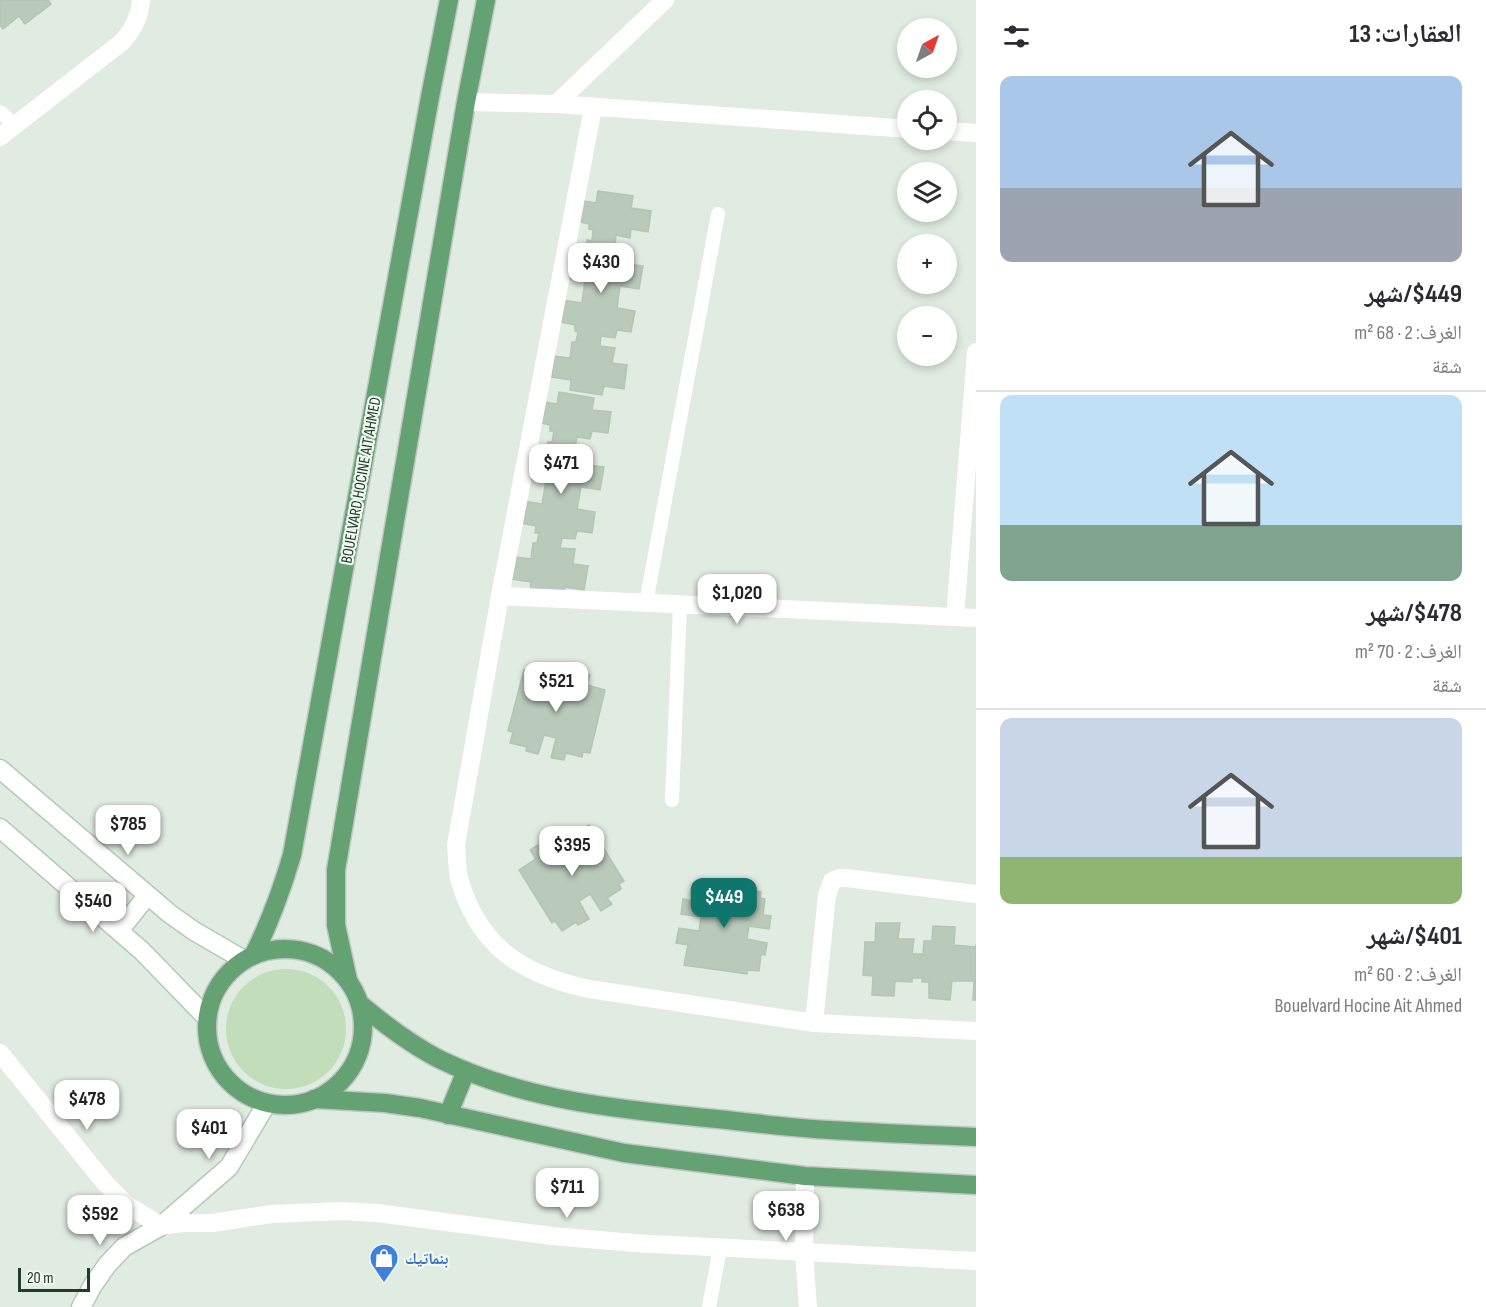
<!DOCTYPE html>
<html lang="ar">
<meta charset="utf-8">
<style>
:root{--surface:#fff;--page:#f2f2f3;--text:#2b2b33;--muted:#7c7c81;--line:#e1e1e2;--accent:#0f766e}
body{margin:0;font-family:"Sofia Sans Condensed","Noto Naskh Arabic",sans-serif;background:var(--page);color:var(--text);direction:rtl;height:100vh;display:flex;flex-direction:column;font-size:22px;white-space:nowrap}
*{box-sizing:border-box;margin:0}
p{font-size:20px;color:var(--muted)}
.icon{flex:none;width:33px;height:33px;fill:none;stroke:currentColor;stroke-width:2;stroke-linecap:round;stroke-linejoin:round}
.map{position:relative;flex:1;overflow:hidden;direction:ltr}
.drawer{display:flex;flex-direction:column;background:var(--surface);width:510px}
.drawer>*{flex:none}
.needle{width:39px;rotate:40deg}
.tools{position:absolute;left:897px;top:18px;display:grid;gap:12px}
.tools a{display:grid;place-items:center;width:60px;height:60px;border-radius:50%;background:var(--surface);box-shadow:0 3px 9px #0003;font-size:30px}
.scale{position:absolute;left:18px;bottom:15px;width:72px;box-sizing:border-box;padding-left:6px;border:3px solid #213c27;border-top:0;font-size:16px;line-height:21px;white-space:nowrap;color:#213c27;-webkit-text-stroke:4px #f1f8f1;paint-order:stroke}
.price{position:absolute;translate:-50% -51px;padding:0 14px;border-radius:12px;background:#fff;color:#222;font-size:20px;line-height:39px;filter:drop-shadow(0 2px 3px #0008)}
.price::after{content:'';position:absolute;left:50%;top:36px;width:18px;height:14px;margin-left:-9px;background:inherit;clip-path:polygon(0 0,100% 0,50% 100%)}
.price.on{background:var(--accent);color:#fff}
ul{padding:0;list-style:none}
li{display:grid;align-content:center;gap:12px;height:318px;padding:0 24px}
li+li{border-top:2px solid var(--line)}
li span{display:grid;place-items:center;height:186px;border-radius:12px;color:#555}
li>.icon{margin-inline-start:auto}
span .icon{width:108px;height:108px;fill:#fffc;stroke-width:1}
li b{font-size:26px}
h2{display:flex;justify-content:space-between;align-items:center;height:72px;padding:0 24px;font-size:26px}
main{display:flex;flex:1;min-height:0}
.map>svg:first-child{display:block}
.green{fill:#c1ddb9}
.building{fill:#b9c9ba;stroke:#b3c5b4;stroke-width:1.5}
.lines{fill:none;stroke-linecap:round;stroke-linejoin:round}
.secondary-casing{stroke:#b3cbb7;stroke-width:21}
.primary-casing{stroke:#c1c8c3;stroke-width:21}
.service{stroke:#fff;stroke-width:14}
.minor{stroke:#fff;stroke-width:18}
.secondary{stroke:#fff;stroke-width:18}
.primary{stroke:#64a173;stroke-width:18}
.labels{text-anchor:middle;stroke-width:4.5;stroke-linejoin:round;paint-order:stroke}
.street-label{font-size:16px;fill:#213c27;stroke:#f1f8f1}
.shop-label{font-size:16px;font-weight:bold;fill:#366cbe;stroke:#f1f8f1;text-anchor:start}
</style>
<main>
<section class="drawer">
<h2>العقارات: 13<svg class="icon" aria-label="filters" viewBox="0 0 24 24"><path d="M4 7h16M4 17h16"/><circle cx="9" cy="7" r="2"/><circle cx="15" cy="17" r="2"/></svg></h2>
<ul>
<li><span style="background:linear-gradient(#a9c7e8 60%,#9aa5b1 0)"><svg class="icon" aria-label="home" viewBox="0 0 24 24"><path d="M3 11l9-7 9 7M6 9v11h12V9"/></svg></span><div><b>$449/شهر</b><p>الغرف: 2 · 68 m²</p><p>شقة</p></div></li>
<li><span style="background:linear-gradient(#bfe0f5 70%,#7fa58c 0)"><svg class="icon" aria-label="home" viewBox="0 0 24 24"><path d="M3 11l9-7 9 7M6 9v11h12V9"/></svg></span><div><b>$478/شهر</b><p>الغرف: 2 · 70 m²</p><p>شقة</p></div></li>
<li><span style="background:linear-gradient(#c9d6e8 75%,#8fb573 0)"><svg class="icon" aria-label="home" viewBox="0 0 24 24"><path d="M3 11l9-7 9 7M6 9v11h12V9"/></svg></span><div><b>$401/شهر</b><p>الغرف: 2 · 60 m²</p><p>Bouelvard Hocine Ait Ahmed</p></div></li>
</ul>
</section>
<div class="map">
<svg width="976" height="1307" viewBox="0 0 976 1307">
<rect width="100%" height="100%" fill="#e0ebe1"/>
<!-- green -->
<circle class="green" cx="286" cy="1029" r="60"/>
<!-- building -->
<g class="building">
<path d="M0 0H48L51 4 25 24 19 16 3 29 0 25Z"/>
<path d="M598 191 633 196 631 208 651 211 648 232 631 229 630 238 616 235 615 246 629 249 627 264 643 266 639 289 620 286 617 308 635 311 631 332 617 330 615 338 601 336 600 346 615 348 612 363 627 365 624 389 604 386 602 395 570 390 571 380 552 377 555 356 570 358 572 342H576L578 332 575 331V325L560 322 563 300 582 303 585 280 567 278 570 256 585 258 587 240 592 241 593 230 589 229V224L576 221 579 200 596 203Z"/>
<path d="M559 392 594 398 592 410 611 412 608 433 592 431 590 439 577 437 575 447 590 450 587 465 604 467 600 490 581 487 577 509 595 512 592 533 577 531 575 539 562 538 560 548 575 549 573 564 588 566 584 590 565 587 563 596 530 592 531 582 512 579 515 557 531 559 533 543H537L539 533H535L536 526 521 523 524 501 542 504 546 482 528 479 531 457 545 459 548 442H552L554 431H550V425L537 422 539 401 557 404Z"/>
<path d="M546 664 561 668 556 688 570 692 575 671 590 675 587 685 605 690 590 753 583 752 582 757 566 753 564 760 551 758 556 738 544 735 538 754 526 751 527 747 510 743 513 732 508 731 524 670 543 675Z"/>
<path d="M589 825 624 881 619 884 621 889 607 898 612 904 601 911 590 894 579 901 589 919 578 925 576 922 562 931 555 921 552 923 519 870 536 859 530 850 543 842 554 860 566 852 555 834 568 827 573 835Z"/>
<path d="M696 882 761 892 760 898 765 899 763 915 771 916 769 929 749 926 747 939 767 943 765 955 761 954 759 971 747 970V974L684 965 688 945 676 943 679 928 699 931 701 917 681 914 683 899 693 901Z"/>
<path d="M876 923H900L898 939H914L912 954H923L924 941H932L933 926 955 927 954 945 976 947V944V1000H973L974 981H952L950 1000 929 998V982H922V978H912V982L895 981 894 996 872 995 873 976 863 975 865 942H875Z"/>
</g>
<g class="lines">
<!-- secondary casing -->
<g class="secondary-casing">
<g id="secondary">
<path d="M0 769 170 914 194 931 244 960"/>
<path d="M0 828 142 951 206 1017"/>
<path d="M119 931 147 896"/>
<path d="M81 1307 93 1285 107 1265 124 1247 161 1226 229 1167 267 1103"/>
</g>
</g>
<!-- primary casing -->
<g class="primary-casing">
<g id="primary">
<circle cx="285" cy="1027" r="78"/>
<path d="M254 954C270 922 282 889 292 855L430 97 449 0"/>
<path d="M348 980 336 925V870L466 102 486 0"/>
<path d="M360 1004C385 1025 410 1044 439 1059 524 1101 624 1110 717 1119 755 1123 793 1128 830 1130 879 1133 928 1135 976 1137"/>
<path d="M314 1099 385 1103 420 1108 624 1153 805 1176 976 1185"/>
<path d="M448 1115 466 1071"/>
</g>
</g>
<!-- service -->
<g class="service">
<path d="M0 112 15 125"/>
<path d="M646 603 718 214"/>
<path d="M672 800 680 605"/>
<path d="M709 1307 720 1248"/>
</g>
<!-- minor -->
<g class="minor">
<path d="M466 102 556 104 908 129"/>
<path d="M556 104 665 0"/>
<path d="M593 108 500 596 456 845C457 856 457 868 459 878 478 947 523 975 589 989L814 1023 976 1031"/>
<path d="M946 131 976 133"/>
<path d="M0 137 122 42C133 30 140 17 141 0"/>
<path d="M500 596 976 618"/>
<path d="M955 617 976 352"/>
<path d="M814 1023 827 895 832 881 839 878H846L976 894"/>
<path d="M0 1053 105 1183 127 1205 161 1226 182 1223H212L272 1214 342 1211 377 1213 552 1236 634 1243 976 1261"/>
<path d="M805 1176 804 1253 808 1307"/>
</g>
<!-- secondary -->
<use href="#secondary" class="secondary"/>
<!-- primary -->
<use href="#primary" class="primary"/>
</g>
<!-- icons -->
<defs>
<g id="shop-pin" transform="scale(1.5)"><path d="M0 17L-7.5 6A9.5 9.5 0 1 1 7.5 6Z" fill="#3f7fe0" stroke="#f1f8f1"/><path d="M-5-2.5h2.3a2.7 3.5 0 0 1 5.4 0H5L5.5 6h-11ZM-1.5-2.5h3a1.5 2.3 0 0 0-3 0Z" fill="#fff"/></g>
</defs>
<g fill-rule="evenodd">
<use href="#shop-pin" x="384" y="1258"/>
</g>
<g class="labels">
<!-- street labels -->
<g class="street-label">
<text transform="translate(360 480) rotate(-80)" y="6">BOUELVARD HOCINE AIT AHMED</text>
</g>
<!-- shop labels -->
<g class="shop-label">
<text x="405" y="1264">بنماتيك</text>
</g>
</g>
</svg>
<div class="tools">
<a><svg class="needle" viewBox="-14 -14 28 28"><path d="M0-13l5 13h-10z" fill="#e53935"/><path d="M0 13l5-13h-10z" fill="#7c7c81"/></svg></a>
<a><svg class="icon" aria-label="locate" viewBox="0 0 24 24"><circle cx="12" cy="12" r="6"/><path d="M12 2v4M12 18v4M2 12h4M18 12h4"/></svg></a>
<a><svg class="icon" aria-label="layers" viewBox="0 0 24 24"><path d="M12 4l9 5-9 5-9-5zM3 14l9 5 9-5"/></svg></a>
<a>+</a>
<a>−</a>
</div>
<div class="scale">20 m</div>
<b class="price" style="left:601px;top:294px">$430</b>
<b class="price" style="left:561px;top:495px">$471</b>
<b class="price" style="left:737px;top:625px">$1,020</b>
<b class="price" style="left:556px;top:713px">$521</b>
<b class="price" style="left:128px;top:856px">$785</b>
<b class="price" style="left:572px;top:877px">$395</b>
<b class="price on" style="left:724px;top:929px">$449</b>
<b class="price" style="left:93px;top:933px">$540</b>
<b class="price" style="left:87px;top:1131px">$478</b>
<b class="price" style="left:209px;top:1160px">$401</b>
<b class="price" style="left:567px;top:1219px">$711</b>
<b class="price" style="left:786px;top:1242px">$638</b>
<b class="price" style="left:100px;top:1246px">$592</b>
</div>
</main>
